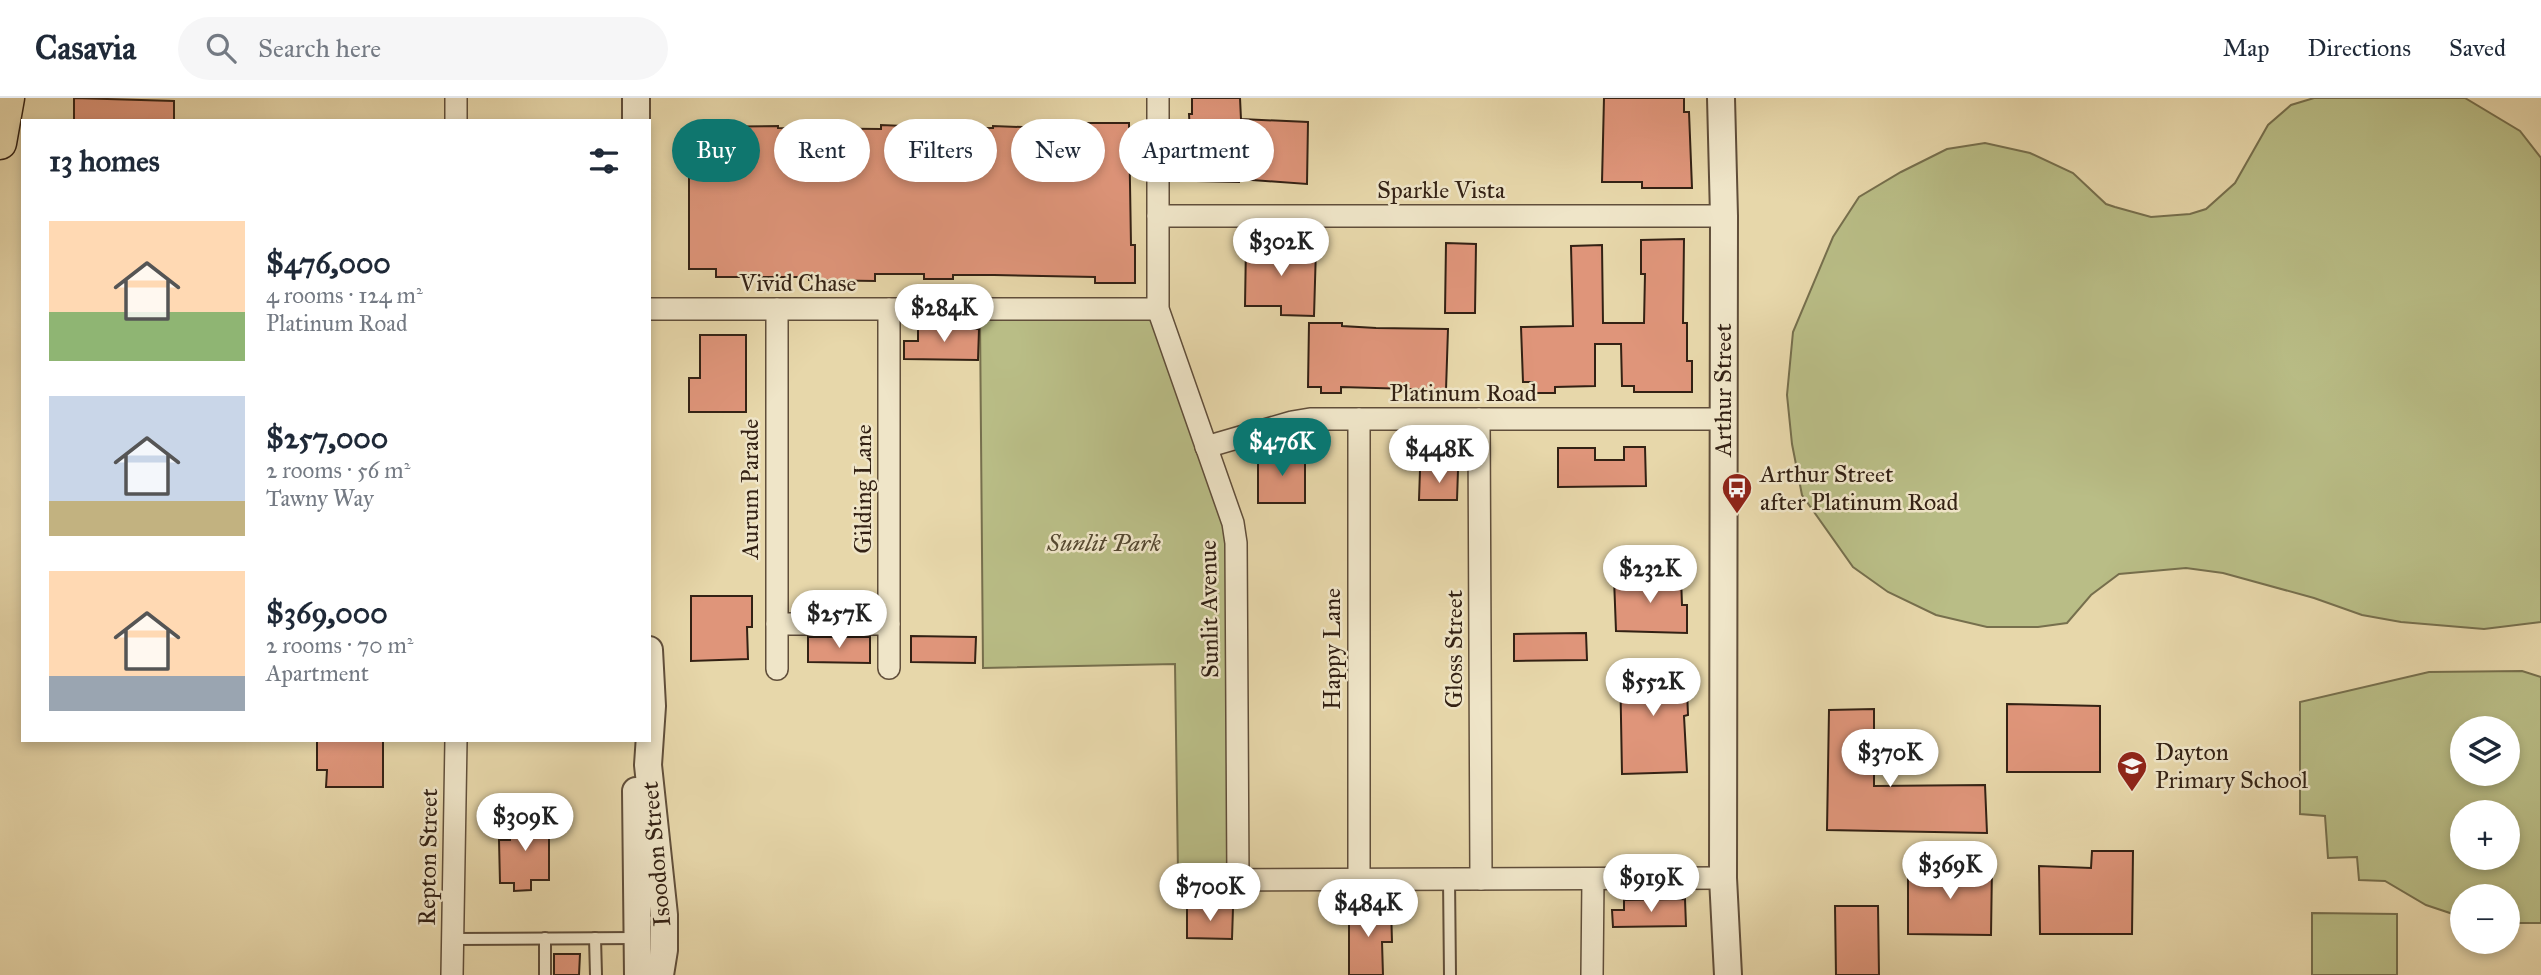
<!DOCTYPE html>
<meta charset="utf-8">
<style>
:root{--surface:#fff;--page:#f6f6f7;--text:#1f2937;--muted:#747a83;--line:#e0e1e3;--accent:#0f766e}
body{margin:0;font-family:"IM FELL Great Primer",serif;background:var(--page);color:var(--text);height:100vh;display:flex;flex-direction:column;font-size:26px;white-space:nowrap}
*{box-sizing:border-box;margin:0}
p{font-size:23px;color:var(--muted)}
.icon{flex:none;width:38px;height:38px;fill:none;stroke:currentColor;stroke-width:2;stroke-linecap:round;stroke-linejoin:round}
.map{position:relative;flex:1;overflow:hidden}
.panel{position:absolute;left:21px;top:21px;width:630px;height:623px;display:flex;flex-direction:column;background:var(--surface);border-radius:0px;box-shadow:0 4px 10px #0003}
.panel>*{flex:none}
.hud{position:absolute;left:672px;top:21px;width:665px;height:63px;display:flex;gap:14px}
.tools{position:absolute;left:2450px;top:618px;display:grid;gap:14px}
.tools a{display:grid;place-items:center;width:70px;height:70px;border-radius:50%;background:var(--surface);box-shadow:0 4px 10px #0003;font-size:35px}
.price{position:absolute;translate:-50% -60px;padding:0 16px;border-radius:24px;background:#fff;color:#222;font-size:23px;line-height:46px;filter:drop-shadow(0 2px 4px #0008)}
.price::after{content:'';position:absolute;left:50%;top:42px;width:21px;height:16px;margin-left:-10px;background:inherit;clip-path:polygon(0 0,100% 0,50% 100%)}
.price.active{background:var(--accent);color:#fff}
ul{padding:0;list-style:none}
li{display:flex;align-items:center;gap:21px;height:175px;padding:0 28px}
li span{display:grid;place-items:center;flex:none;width:196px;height:140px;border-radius:0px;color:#555}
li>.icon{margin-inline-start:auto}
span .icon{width:84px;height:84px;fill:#fffc;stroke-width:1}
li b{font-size:30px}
h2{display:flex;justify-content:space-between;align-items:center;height:84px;padding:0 28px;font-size:30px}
.chip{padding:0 24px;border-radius:32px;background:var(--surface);box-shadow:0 4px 10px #0003;font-size:24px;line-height:63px}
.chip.active{background:var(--accent);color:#fff}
header{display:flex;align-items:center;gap:42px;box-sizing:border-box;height:98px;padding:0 35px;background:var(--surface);border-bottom:2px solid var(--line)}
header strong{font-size:33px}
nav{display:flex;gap:38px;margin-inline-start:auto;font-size:24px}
.search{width:490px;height:63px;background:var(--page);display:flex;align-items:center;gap:18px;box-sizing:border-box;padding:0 24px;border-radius:38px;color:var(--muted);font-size:26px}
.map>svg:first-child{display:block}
.green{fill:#b9bd86;stroke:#766f4d;stroke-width:2;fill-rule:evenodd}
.building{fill:#df957a;stroke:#332114;stroke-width:2}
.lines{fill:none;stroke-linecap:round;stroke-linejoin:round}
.service-casing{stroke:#604e3a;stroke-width:14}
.minor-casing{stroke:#604e3a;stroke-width:24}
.tertiary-casing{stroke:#604e3a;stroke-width:30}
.primary-casing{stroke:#332114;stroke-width:35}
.service{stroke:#efe5c8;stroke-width:10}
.minor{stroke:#efe5c8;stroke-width:21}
.tertiary{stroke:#efe5c8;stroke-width:26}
.primary{stroke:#e7d7aa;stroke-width:32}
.labels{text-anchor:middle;stroke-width:5;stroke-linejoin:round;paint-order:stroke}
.street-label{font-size:24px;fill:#332114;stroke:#efe5c8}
.poi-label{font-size:24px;fill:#332114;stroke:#efe5c8;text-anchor:start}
.park-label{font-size:24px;font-style:italic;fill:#544830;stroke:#efe5c8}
</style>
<header>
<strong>Casavia</strong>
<div class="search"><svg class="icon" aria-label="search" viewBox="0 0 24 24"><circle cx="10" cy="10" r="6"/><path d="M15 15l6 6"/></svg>Search here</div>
<nav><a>Map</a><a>Directions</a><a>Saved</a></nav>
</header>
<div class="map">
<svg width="2541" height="877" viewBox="0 0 2541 877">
<rect width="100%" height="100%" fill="#e7d7aa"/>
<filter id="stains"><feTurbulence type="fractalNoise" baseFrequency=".00286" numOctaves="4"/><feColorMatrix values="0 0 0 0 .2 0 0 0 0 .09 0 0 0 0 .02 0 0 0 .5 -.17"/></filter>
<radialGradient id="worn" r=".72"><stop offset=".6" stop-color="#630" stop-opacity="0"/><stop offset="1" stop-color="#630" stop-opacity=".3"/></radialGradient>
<!-- green -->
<g class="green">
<path d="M2314 0H2465L2520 33 2541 60V524L2484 531 2401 524 2362 517 2314 500 2223 475 2186 470 2119 476 2091 497 2067 525 2038 529H1987L1936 517 1888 494 1853 469 1802 397 1792 346 1787 297 1793 234 1833 139 1859 99 1901 74 1947 51 1985 45 2030 55 2073 75 2106 106 2115 109 2151 119 2190 116 2206 111 2235 85 2268 27 2291 7Z"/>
<path d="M980 221 1151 222 1227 426 1231 774H1178L1175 566 983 570Z"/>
<path d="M2522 573 2541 579V825H2508V798H2462V819L2426 807 2385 783 2359 782 2357 759 2328 760 2325 718 2300 716V604L2429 574ZM2462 630H2508V676H2462ZM2462 714H2508V760H2462Z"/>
<path d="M2312 815 2397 816V877H2312Z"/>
</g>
<!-- building -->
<g class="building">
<path d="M74 0 174 3V23H74Z"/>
<path d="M1192 0H1240L1241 21 1308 24 1307 86 1239 81V84L1197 83 1198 54H1191L1189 16H1192Z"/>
<path d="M1604 0H1684V14H1689L1692 90H1642V84H1602Z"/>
<path d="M1084 25H1129L1131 147H1135V185H1095V179L994 177H953V181H924V176H875V183L809 182V179H716V171H689V29L778 28V30L881 31V27L953 30H993V28L1050 30 1084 29Z"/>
<path d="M1684 141 1683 225H1687V263H1692V294H1634V288H1622L1621 246H1595V288L1555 289V295H1535L1534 284H1523L1521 229 1573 228 1571 148 1602 147 1603 225H1644L1645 176H1641V142Z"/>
<path d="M1446 145 1476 146 1475 215H1445Z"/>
<path d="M1246 146 1316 150 1314 218 1281 217V208H1245Z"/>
<path d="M1309 225H1342V228L1376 230 1448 231 1446 292 1341 289V295H1321V289H1308Z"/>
<path d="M918 229 979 231 978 262 904 261V243H918Z"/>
<path d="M700 237H746V314H689V280H700Z"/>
<path d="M1624 349H1645L1646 388 1558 389V350H1595V362H1624Z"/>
<rect x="1258" y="355" width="47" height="50"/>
<path d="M1420 372H1458L1457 402H1419Z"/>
<path d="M1681 479 1682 507H1687V535L1616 533 1614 480Z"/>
<path d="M691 498H752V529H747L748 561 691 563Z"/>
<path d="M1586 535 1587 562 1514 563V536Z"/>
<path d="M911 538 976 539 975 565 911 564Z"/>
<path d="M808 539H870V565L808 564Z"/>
<path d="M1682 563 1683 592H1687L1688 617 1684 618 1687 674 1622 676 1620 565Z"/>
<path d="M2007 606 2100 608V674H2007Z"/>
<path d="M1874 611V688L1985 687 1987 735 1827 732 1829 612Z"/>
<path d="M317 642H383V689H326L327 672H317Z"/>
<path d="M510 721H549V782H531V792L514 793V785H500L499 742H510Z"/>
<path d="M2092 753H2133L2132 836H2040L2039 768 2091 770Z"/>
<path d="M1992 768 1991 837 1908 836V770Z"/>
<path d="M1685 801 1686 828 1613 829 1612 812H1624V802Z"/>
<path d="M1349 808H1391L1392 844H1382L1383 877H1349Z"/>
<path d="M1835 808H1878L1879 877H1836Z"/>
<path d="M1187 809 1233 810 1232 841 1187 840Z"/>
<path d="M554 856H580L579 877H554Z"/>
</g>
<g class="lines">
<!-- service casing -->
<g class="service-casing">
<g id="service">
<path d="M1449 781 1450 877"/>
<path d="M545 840V877"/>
<path d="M595 840 596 877"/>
<path d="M453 841 637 840"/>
</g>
</g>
<!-- minor casing -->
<g class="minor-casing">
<g id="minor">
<path d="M456 0V23"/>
<path d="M1158 0V211L1233 425 1236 445 1238 782"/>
<path d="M1158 118H1724"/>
<path d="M649 211H1158"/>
<path d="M777 211V571"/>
<path d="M889 211V570"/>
<path d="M1359 321V782"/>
<path d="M1479 321 1481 781"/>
<path d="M1206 349 1292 324 1310 321H1723"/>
<path d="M777 526H889"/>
<path d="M1191 782 1723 780"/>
<path d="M452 877 456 642"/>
<path d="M1592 877 1593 781"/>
</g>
</g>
<!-- tertiary casing -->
<g class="tertiary-casing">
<g id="tertiary">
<path d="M636 0V23"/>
<path d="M1721 0 1724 118 1723 780 1728 877"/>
<path d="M649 552 652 608 648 667 664 817V852L660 877"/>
<path d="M636 693 638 877"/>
</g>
</g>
<!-- primary casing -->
<g class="primary-casing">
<path id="primary" d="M0 45 8 0"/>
</g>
<!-- service -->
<use href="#service" class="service"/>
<!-- minor -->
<use href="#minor" class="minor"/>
<!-- tertiary -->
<use href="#tertiary" class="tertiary"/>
<!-- primary -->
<use href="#primary" class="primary"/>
</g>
<!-- icons -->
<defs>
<g id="bus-pin" transform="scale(1.575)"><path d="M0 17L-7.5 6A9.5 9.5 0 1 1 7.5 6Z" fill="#8f2418" stroke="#efe5c8"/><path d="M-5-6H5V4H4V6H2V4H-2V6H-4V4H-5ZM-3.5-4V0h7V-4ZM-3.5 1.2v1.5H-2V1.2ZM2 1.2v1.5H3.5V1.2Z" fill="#fff"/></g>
<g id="school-pin" transform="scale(1.575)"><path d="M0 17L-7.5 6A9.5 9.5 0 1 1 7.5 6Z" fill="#8f2418" stroke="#efe5c8"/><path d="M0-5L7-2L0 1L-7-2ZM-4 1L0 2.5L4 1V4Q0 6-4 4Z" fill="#fff"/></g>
</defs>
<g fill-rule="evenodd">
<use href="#bus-pin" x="1737" y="390"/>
<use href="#school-pin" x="2132" y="668"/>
</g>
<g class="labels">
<!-- street labels -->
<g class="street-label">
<text x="1441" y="100">Sparkle Vista</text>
<text x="798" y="193">Vivid Chase</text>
<text transform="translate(1723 292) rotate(-90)" y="8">Arthur Street</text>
<text x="1463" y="303">Platinum Road</text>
<text transform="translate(750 391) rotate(-90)" y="8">Aurum Parade</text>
<text transform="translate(863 391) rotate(-90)" y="8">Gilding Lane</text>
<text transform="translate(1209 511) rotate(-91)" y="8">Sunlit Avenue</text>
<text transform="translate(1332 551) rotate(-90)" y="8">Happy Lane</text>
<text transform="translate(1454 551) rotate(-90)" y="8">Gloss Street</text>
<text transform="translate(656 756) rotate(-95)" y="8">Isoodon Street</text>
<text transform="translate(428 759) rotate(-89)" y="8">Repton Street</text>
</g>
<!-- poi labels -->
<g class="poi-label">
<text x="1760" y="384">Arthur Street<tspan x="1760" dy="28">after Platinum Road</tspan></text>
<text x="2155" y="662">Dayton<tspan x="2155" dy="28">Primary School</tspan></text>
</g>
<!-- park labels -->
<g class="park-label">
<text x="1104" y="453">Sunlit Park</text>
</g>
</g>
<rect width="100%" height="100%" filter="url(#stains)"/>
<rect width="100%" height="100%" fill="url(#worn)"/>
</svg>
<div class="tools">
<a><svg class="icon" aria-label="layers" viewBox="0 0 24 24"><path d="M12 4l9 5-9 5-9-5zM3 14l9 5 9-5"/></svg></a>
<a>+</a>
<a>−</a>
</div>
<b class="price" style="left:1281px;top:180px">$302K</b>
<b class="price" style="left:944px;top:246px">$284K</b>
<b class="price active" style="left:1282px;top:380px">$476K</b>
<b class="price" style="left:1439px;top:387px">$448K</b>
<b class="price" style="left:1650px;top:507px">$232K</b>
<b class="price" style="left:839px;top:552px">$257K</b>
<b class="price" style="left:1653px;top:620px">$552K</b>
<b class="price" style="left:1890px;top:691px">$370K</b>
<b class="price" style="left:525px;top:755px">$309K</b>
<b class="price" style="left:1950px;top:803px">$369K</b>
<b class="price" style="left:1651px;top:816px">$919K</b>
<b class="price" style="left:1210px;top:825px">$700K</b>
<b class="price" style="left:1368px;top:841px">$484K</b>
<div class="hud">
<a class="chip active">Buy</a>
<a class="chip">Rent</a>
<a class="chip">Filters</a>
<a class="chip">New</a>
<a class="chip">Apartment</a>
</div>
<section class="panel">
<h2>13 homes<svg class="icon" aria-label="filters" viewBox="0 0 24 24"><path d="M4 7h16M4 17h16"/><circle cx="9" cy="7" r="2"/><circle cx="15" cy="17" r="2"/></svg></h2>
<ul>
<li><span style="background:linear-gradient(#ffd9b3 65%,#8fb573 0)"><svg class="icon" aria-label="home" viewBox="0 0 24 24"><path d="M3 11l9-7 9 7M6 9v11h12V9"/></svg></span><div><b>$476,000</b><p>4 rooms · 124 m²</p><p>Platinum Road</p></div></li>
<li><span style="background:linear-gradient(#c9d6e8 75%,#c2b280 0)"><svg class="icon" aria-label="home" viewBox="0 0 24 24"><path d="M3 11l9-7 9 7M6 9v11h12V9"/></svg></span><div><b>$257,000</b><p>2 rooms · 56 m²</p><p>Tawny Way</p></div></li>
<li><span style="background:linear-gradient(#ffd9b3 75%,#9aa5b1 0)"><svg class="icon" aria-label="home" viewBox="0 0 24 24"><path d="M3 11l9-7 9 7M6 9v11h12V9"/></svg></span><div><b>$369,000</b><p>2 rooms · 70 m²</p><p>Apartment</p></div></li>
</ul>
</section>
</div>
